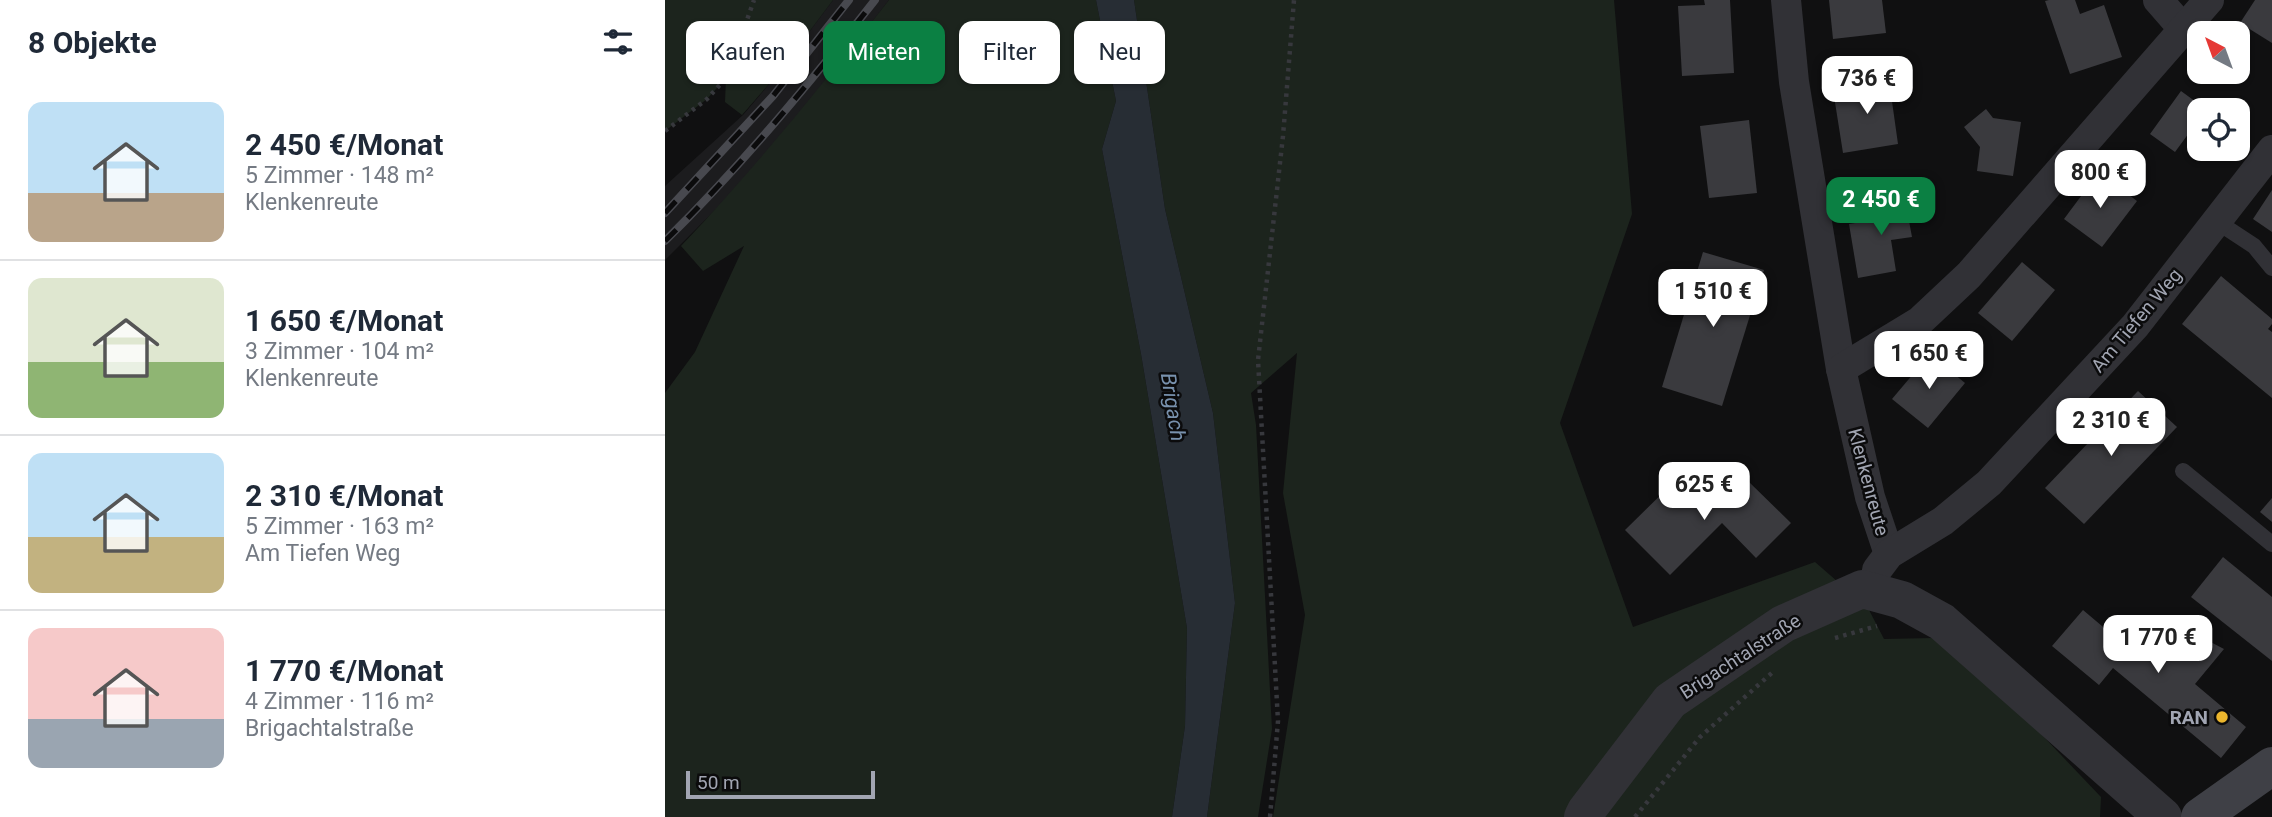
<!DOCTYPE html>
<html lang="de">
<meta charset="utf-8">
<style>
:root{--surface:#fff;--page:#f6f6f7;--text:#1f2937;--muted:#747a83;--line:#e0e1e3;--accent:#0b8043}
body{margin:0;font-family:Roboto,sans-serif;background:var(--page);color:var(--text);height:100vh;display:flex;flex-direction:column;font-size:26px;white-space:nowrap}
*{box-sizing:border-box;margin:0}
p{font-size:23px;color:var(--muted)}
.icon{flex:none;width:38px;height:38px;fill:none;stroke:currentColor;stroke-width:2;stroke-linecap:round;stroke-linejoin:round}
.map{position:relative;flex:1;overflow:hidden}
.panel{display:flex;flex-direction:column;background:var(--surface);width:665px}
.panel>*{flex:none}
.top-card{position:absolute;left:21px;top:21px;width:665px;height:63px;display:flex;gap:14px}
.needle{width:46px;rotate:319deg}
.controls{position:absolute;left:1522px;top:21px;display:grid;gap:14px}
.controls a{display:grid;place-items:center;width:63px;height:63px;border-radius:14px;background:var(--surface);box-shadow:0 2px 5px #0004;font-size:35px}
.scale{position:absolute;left:21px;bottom:18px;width:189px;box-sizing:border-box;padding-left:7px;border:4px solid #a1a5b2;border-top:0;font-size:19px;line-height:24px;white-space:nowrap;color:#a1a5b2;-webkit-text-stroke:5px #0b0b0c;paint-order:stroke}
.price{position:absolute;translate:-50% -60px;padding:0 16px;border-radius:14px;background:#fff;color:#222;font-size:23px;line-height:46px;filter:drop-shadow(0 2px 4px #0008)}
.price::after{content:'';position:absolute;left:50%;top:42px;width:21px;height:16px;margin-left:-10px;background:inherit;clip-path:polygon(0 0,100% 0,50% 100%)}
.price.active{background:var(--accent);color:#fff}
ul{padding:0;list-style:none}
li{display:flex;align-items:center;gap:21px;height:175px;padding:0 28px}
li+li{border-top:2px solid var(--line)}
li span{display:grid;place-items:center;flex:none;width:196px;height:140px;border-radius:14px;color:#555}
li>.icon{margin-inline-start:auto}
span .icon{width:84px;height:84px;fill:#fffc;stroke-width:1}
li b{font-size:30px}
h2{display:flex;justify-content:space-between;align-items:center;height:84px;padding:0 28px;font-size:30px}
.tag{padding:0 24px;border-radius:14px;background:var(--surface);box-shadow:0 2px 5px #0004;font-size:24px;line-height:63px}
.tag.active{background:var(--accent);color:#fff}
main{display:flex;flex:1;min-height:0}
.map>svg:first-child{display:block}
.built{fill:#1c1c1e}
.green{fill:#1c241d}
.water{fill:#272d34}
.building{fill:#3a3a3e}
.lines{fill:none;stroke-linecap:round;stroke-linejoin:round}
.path{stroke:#37383d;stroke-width:4.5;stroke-dasharray:3.5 5;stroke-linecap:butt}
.service{stroke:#313136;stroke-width:16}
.minor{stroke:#313136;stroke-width:30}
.tertiary{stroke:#313136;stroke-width:38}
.secondary{stroke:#3f4046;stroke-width:38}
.rail-casing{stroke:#48494f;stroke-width:8}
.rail{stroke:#0b0b0c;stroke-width:5;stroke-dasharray:16;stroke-linecap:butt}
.poi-dot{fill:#ecb62d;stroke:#0b0b0c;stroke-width:2.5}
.labels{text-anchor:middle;stroke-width:5;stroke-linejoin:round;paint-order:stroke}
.street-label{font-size:19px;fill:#a1a5b2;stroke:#0b0b0c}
.poi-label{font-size:19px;font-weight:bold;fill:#a1a5b2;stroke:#0b0b0c;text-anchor:end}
.water-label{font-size:21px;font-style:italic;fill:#7891ad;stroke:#0b0b0c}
</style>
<main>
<section class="panel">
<h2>8 Objekte<svg class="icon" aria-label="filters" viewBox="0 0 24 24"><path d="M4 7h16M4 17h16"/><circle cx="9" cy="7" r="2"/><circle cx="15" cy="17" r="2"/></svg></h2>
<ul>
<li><span style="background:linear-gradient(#bfe0f5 65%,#b9a48a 0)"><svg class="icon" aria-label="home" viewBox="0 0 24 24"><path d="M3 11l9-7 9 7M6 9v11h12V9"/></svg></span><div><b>2 450 €/Monat</b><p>5 Zimmer · 148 m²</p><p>Klenkenreute</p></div></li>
<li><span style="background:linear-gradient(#dfe7d0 60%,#8fb573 0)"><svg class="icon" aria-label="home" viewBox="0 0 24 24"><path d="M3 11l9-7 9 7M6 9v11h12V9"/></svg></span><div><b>1 650 €/Monat</b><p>3 Zimmer · 104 m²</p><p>Klenkenreute</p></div></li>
<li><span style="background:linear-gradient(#bfe0f5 60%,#c2b280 0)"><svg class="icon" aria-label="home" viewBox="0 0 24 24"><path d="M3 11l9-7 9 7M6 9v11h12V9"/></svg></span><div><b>2 310 €/Monat</b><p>5 Zimmer · 163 m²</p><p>Am Tiefen Weg</p></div></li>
<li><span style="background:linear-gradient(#f6c9c9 65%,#9aa5b1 0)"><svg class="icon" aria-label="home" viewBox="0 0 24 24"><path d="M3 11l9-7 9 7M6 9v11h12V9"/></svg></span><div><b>1 770 €/Monat</b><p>4 Zimmer · 116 m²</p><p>Brigachtalstraße</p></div></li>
</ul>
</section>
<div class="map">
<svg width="1607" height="817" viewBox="0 0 1607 817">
<rect width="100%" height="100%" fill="#101011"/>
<!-- built -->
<path class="built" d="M168 0H224L147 99 75 185 0 260V186L78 115 111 76Z"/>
<!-- green -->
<g class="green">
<path d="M0 0H168L111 76 77 115 60 102 61 78 42 99 0 131Z"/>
<path d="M224 0H431L451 101 437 149 476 354 522 628 520 726 507 817H0V393L30 352 79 246 38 271 16 246C91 167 157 85 224 0Z"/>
<path d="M469 0H949L967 214 895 423 968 627 1150 562 1203 608 1219 639 1268 638 1316 671 1436 797 1435 817H608L640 615 618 493 632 353 586 393 591 425 607 729 593 817H542L570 603 548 413 500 209Z"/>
</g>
<!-- water -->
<path class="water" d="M431 0H469L500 209 548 413 570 603 542 817H507L520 726 522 628 476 354 437 149 451 101Z"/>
<!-- building -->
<g class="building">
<path d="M1039 0H1065L1069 73 1017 76 1013 6 1040 5Z"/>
<path d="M1164 0H1217L1221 33 1168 39Z"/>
<path d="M1384 0H1410L1415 14 1439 5 1457 57 1405 74 1380 1Z"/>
<path d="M1590 0H1607V43L1575 23Z"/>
<path d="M1223 73 1233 144 1178 153 1169 96 1200 91 1198 77Z"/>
<path d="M1516 91 1542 110H1535V118L1510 152 1485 134Z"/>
<path d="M1321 109 1328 118 1356 122 1348 176 1312 171 1315 147 1299 127Z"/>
<path d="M1084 120 1092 193 1044 198 1035 126Z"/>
<path d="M1434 172 1472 201 1437 247 1399 219Z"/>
<path d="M1238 189 1247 237 1226 240 1231 271 1193 278 1184 224 1222 218 1218 193Z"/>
<path d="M1607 190V232L1588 219Z"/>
<path d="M1038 252 1099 270 1057 406 997 387Z"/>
<path d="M1357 262 1390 290 1347 341 1313 313Z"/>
<path d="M1556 276 1607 319V324L1603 329 1607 332V398L1517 324Z"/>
<path d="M1265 354 1300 383 1263 428 1227 399Z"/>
<path d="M1473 391 1512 427 1419 524 1380 488Z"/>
<path d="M1019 472 1056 508 1083 481 1126 523 1091 558 1057 523 1005 575 960 530Z"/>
<path d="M1607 498V522L1595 512Z"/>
<path d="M1558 557 1607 597V661L1526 597Z"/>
<path d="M1418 610 1476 659 1507 622 1559 649 1530 684 1581 727 1556 758 1448 668 1434 685 1387 646Z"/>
</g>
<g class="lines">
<!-- path -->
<g class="path">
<path d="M0 131 42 99 62 77 89 0"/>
<path d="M1170 638 1212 626"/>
<path d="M605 817 613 721 593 360 618 136 629 0"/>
<path d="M970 817 1035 737 1109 671"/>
</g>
<!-- service -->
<g class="service">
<path d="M1551 221 1589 246 1607 268"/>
<path d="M1518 471 1607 544"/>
</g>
<!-- minor -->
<g class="minor">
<path d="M1121 0 1129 82 1176 369"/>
<path d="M1493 0 1520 31"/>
<path d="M1224 554 1205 497 1176 369 1255 321 1304 275 1544 0"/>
<path d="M1212 570 1224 554 1278 521 1324 483 1470 326 1607 150"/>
</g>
<!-- tertiary -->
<path class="tertiary" d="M918 817 921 811 1005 701 1118 624 1197 589 1237 600 1277 622 1498 817"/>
<!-- secondary -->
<path class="secondary" d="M1535 817 1607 766"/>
<!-- rail casing -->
<g class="rail-casing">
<g id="rail">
<path d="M0 213 108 96 184 0"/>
<path d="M0 241C76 166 144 84 210 0"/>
</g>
</g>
<!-- rail -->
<use href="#rail" class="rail"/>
</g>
<!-- markers -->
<circle class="poi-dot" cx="1557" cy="717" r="7"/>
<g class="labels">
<!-- street labels -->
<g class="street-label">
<text transform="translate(1471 320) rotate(-50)" y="7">Am Tiefen Weg</text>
<text transform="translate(1204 482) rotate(75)" y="7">Klenkenreute</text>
<text transform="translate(1075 656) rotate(-33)" y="7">Brigachtalstraße</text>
</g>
<!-- poi labels -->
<g class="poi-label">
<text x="1543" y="724">RAN</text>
</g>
<!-- water labels -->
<g class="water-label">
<text transform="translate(508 407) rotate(81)" y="7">Brigach</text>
</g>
</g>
</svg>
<div class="controls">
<a><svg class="needle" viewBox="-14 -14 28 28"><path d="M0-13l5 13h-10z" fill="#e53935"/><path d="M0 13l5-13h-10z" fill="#747a83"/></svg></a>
<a><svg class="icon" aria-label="locate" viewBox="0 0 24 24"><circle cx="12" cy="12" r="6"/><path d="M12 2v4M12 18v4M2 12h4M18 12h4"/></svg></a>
</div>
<div class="scale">50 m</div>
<b class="price" style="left:1202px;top:116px">736 €</b>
<b class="price" style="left:1435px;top:210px">800 €</b>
<b class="price active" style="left:1216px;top:237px">2 450 €</b>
<b class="price" style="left:1048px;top:329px">1 510 €</b>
<b class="price" style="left:1264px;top:391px">1 650 €</b>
<b class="price" style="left:1446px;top:458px">2 310 €</b>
<b class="price" style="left:1039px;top:522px">625 €</b>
<b class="price" style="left:1493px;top:675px">1 770 €</b>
<div class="top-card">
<a class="tag">Kaufen</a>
<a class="tag active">Mieten</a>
<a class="tag">Filter</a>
<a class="tag">Neu</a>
</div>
</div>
</main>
